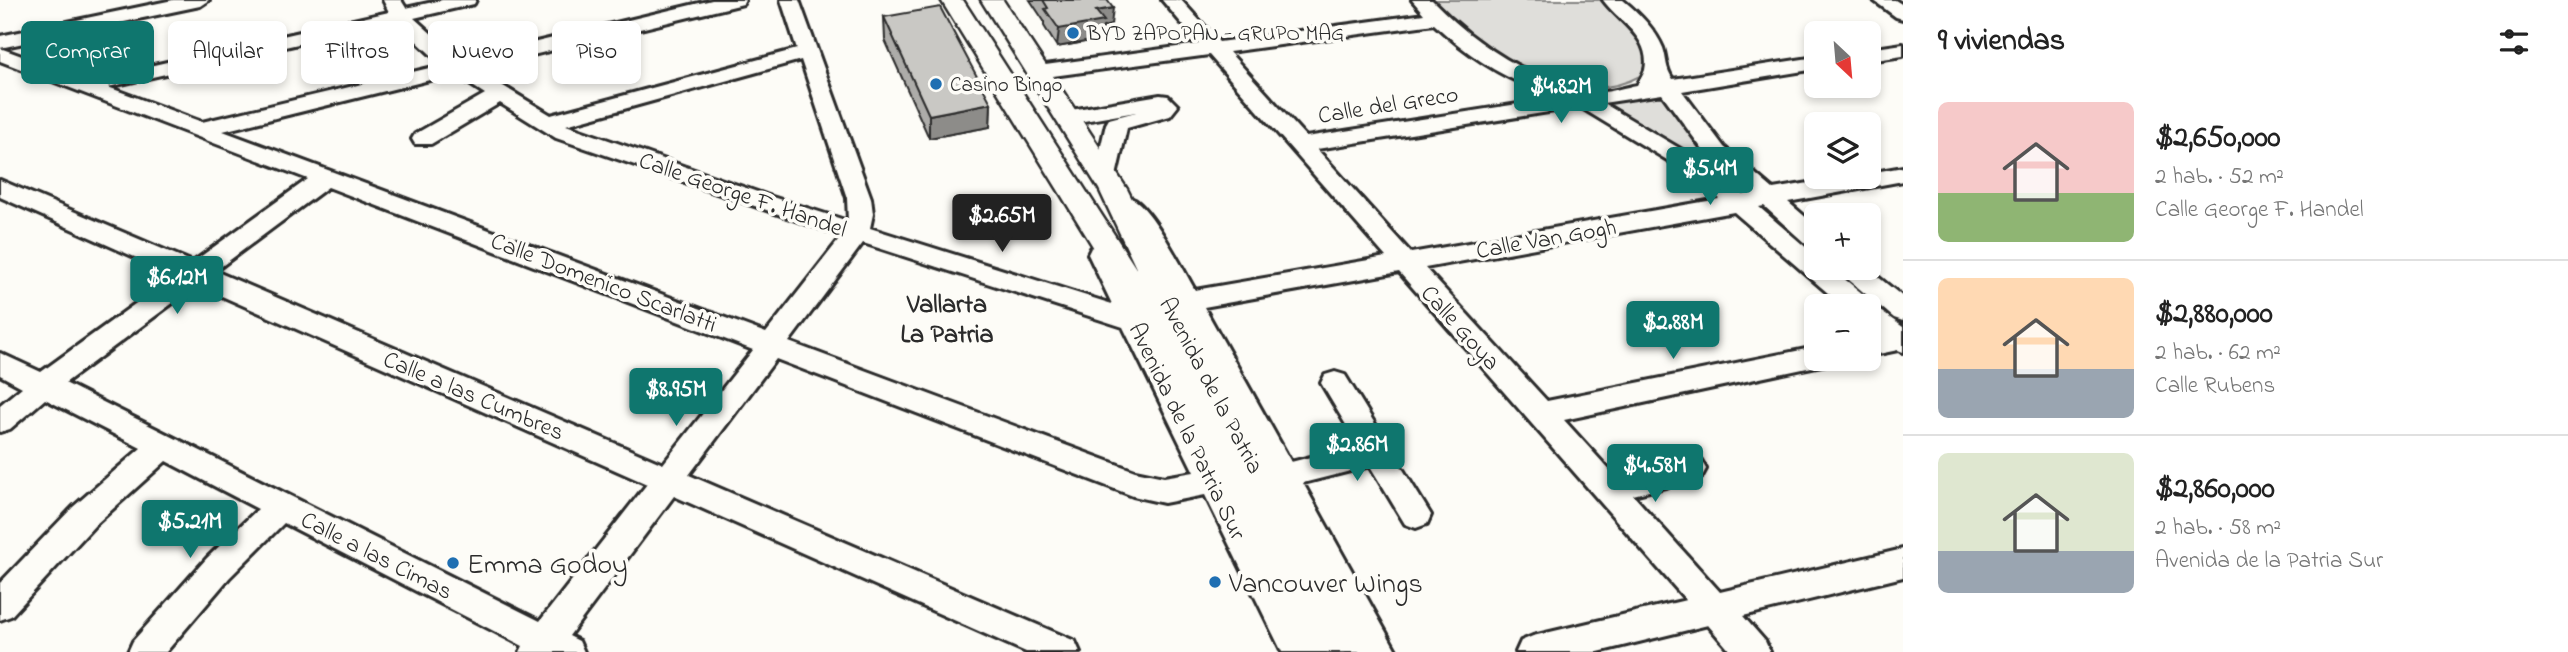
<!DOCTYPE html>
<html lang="es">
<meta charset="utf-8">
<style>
:root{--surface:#fff;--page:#f2f2f2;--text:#222;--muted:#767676;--line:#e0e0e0;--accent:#0f766e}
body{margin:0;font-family:"Indie Flower",sans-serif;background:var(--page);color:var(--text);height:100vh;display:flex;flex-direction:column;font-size:26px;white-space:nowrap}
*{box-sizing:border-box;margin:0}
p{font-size:23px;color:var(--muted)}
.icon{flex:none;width:38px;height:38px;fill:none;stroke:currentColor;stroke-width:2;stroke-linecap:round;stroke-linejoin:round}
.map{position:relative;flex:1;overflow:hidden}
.panel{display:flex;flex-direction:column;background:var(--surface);width:665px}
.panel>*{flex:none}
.top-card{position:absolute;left:21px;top:21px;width:665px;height:63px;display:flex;gap:14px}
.needle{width:46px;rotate:154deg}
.buttons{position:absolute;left:1804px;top:21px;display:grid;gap:14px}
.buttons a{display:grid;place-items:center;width:77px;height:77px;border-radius:10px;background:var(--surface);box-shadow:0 4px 10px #0003;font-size:35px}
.price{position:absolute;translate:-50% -60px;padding:0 16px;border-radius:7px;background:var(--accent);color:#fff;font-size:23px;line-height:46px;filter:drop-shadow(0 2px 4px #0008)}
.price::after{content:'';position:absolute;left:50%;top:42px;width:21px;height:16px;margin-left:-10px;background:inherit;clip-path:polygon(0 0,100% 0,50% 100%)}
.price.active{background:#222;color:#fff}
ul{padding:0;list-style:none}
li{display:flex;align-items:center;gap:21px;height:175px;padding:0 35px}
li+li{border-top:2px solid var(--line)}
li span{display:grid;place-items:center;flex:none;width:196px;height:140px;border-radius:10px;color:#555}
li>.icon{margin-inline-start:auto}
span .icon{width:84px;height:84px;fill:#fffc;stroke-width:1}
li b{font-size:30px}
h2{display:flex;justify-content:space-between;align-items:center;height:84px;padding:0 35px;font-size:30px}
.chip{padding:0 24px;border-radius:10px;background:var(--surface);box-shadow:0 4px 10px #0003;font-size:24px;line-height:63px}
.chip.active{background:var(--accent);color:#fff}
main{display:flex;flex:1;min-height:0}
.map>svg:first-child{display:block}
.green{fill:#dfdeda;stroke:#858482;stroke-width:2}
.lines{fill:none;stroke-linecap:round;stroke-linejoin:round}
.minor-casing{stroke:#2b2b2b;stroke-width:6}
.major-casing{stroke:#2b2b2b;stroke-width:5}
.minor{fill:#fdfcf7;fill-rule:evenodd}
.major{fill:#fdfcf7;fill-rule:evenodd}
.wall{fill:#adaca9;stroke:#2b2b2b;stroke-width:2}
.shaded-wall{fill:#8d8c89;stroke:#2b2b2b;stroke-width:2}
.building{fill:#c9c8c4;stroke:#2b2b2b;stroke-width:2}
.poi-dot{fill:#1f6fb2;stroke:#fdfcf7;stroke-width:2.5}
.labels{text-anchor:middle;stroke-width:7;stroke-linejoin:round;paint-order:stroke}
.far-poi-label{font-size:21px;fill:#2b2b2b;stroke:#fdfcf7;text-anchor:start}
.street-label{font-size:24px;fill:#2b2b2b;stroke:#fdfcf7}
.neighbourhood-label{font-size:26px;font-weight:bold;fill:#2b2b2b;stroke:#fdfcf7}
.near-poi-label{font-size:28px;fill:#2b2b2b;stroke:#fdfcf7;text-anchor:start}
</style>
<main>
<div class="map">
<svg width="1903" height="652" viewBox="0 0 1903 652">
<rect width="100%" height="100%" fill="#fdfcf7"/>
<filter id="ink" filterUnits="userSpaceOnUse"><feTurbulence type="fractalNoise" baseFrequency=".0143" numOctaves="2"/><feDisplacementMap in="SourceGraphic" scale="14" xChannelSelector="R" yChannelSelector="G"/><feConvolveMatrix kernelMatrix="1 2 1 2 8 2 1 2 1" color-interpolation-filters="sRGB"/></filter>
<g filter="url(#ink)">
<!-- green -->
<g class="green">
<path d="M1430 0H1601C1617 14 1646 36 1646 60 1646 65 1642 71 1640 76 1568 115 1480 49 1430 0Z"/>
<path d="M1663 94 1753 193 1738 196 1660 137 1606 104Z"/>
</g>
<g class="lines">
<!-- minor casing -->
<g class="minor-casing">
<g id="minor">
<path d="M173 0H209L200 6 0 48 87 80 389 12 383 0H401L406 8 442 0H476L474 4 414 18 461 60 712 0H745L743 4 475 69 551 115 797 49 781 0H799L871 198 873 214 870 228 1112 304 1088 254 1091 248 1100 245 1109 248 1316 652H1282L1205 495 1164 503 1133 496 776 359 689 475 1075 641 1080 652H1026L674 496 569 636 579 641 584 652H520L523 646 284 523 229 578 166 652H128L133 641 207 558 258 509 166 461 95 525 11 616 0 620V583L73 507 141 448 45 399 10 429 0 432V405L22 387 0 375V353L41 372 175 275 0 197V180L193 262 308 179 0 61V36ZM396 22 442 65 202 122 108 87ZM801 60 847 198 848 221 766 195 566 125ZM454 74 485 94 415 134 412 139 415 144H431L500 103 556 138 842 236 766 333 223 131ZM328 187 753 350 663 464 215 271ZM863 243 1123 327 1194 472 1164 477 1135 471 789 342ZM197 285 647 484 540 621 65 383Z"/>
<path d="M1162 0H1181L1219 42 1424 14 1412 0H1432C1476 45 1532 82 1594 92 1606 94 1625 87 1637 85 1639 81 1643 76 1645 70 1652 38 1618 21 1603 0H1623C1639 13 1655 29 1663 48 1667 60 1665 68 1673 79L1816 57V69L1682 91 1724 147 1773 189 1845 177H1869V173L1903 167V181L1788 202 1816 226V247L1807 245 1764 206 1759 207 1816 256V268H1831L1869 299 1873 306 1903 327V352L1898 350 1869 356V336L1876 335 1869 328V306H1843L1734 212 1425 268 1547 401 1816 347V359H1829L1826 364 1564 420 1614 475 1691 457 1701 460 1706 469 1701 478 1633 495 1720 592 1903 549V577L1743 616 1765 641 1770 652H1731L1708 625 1598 652H1516L1521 641 1533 636 1686 600 1399 272 1204 307 1291 462 1358 445 1321 383 1325 375 1335 372 1345 375 1431 515 1427 524 1416 528 1405 524 1370 466 1303 483 1397 652H1362L1145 245 1115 206 1119 200C1124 199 1130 197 1135 200 1154 213 1183 269 1195 290L1386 257 1209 55 1038 78 1031 76 1028 72 1031 68 1038 66 1199 44ZM1434 24C1471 58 1513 86 1563 97L1306 137 1229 52ZM1662 94 1708 157 1749 193 1743 195 1706 164 1603 103ZM1580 107 1690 174 1719 199 1411 253 1317 149Z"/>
<path d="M1873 0H1895L1903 5V19L1896 17Z"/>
<path d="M1903 44V56L1869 61V49Z"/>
<path d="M1160 95 1168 96 1178 106 1170 116 1127 128 1116 176 1113 181 1105 183 1097 181 1094 176 1106 124 1109 119 1136 112 1067 124 1059 122 1056 117 1059 112Z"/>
<path d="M1839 268H1867L1903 297V321L1894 318 1842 274Z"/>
</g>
</g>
<!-- major casing -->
<g class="major-casing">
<path id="major" d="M941 0H963L1137 270 1099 189 981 0H1003L1127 189 1196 327 1375 652H1305L1144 335 1097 253Z"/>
</g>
<!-- minor -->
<use href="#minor" class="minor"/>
<!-- major -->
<use href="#major" class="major"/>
</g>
<!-- wall -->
<g class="wall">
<path d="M1030 0H1107L1111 25 1103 27 1102 39 1057 47 1044 26V21Z"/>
<path d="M884 17 991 103 990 127 929 138 885 40Z"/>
</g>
<!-- shaded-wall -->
<g class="shaded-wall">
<path d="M1113 8 1111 25 1103 27 1102 39 1057 47 1059 29 1096 11Z"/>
<path d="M991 103 990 127 929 138V115Z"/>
</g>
<!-- building -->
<g class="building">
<path d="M1043 0H1107L1113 8 1096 11 1104 21 1059 29 1045 9 1048 8Z"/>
<path d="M940 7 991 103 929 115 884 17Z"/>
</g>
</g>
<!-- markers -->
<g class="poi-dot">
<circle cx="1073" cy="33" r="7"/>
<circle cx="936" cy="84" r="7"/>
<circle cx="453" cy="563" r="7"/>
<circle cx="1215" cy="582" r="7"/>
</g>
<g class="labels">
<!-- far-poi labels -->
<g class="far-poi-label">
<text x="1087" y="40">BYD ZAPOPAN - GRUPO MAG</text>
<text x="950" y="91">Casino Bingo</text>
</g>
<!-- street labels -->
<g class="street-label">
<text transform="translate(1388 104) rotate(-9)" y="8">Calle del Greco</text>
<text transform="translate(743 194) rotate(19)" y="8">Calle George F. Handel</text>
<text transform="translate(1546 238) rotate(-10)" y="8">Calle Van Gogh</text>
<text transform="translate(604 282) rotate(21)" y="8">Calle Domenico Scarlatti</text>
<text transform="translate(1461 327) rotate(48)" y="8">Calle Goya</text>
<text transform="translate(1212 385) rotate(62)" y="8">Avenida de la Patria</text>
<text transform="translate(474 395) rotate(23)" y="8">Calle a las Cumbres</text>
<text transform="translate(1188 431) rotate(64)" y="8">Avenida de la Patria Sur</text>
<text transform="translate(377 555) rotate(27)" y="8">Calle a las Cimas</text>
</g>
<!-- neighbourhood labels -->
<g class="neighbourhood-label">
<text x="947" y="312">Vallarta<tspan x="947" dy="30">La Patria</tspan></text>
</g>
<!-- near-poi labels -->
<g class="near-poi-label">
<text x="467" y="573">Emma Godoy</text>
<text x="1229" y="592">Vancouver Wings</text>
</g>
</g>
</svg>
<div class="buttons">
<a><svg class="needle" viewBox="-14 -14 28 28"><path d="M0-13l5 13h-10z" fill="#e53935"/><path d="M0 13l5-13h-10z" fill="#767676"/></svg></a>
<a><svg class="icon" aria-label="layers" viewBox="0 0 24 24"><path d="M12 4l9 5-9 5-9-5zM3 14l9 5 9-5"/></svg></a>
<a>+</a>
<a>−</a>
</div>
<b class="price" style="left:1561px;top:125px">$4.82M</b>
<b class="price" style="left:1710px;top:207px">$5.4M</b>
<b class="price active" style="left:1002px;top:254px">$2.65M</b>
<b class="price" style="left:177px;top:316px">$6.12M</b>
<b class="price" style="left:1673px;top:361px">$2.88M</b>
<b class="price" style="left:676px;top:428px">$8.95M</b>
<b class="price" style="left:1357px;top:483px">$2.86M</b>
<b class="price" style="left:1655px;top:504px">$4.58M</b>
<b class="price" style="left:190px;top:560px">$5.21M</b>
<div class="top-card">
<a class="chip active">Comprar</a>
<a class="chip">Alquilar</a>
<a class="chip">Filtros</a>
<a class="chip">Nuevo</a>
<a class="chip">Piso</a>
</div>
</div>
<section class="panel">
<h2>9 viviendas<svg class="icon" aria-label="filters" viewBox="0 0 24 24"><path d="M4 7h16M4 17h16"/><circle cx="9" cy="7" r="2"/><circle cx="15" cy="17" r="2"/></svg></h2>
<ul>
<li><span style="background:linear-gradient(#f6c9c9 65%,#8fb573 0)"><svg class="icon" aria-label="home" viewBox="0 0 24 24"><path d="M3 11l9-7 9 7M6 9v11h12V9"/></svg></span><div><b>$2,650,000</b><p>2 hab. · 52 m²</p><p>Calle George F. Handel</p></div></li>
<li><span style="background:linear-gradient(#ffd9b3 65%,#9aa5b1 0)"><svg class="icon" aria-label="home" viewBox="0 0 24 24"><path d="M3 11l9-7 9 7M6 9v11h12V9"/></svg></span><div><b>$2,880,000</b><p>2 hab. · 62 m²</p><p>Calle Rubens</p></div></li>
<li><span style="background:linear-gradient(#dfe7d0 70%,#9aa5b1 0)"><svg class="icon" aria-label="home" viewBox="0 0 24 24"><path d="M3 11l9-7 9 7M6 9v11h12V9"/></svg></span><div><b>$2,860,000</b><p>2 hab. · 58 m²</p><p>Avenida de la Patria Sur</p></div></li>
</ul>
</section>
</main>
